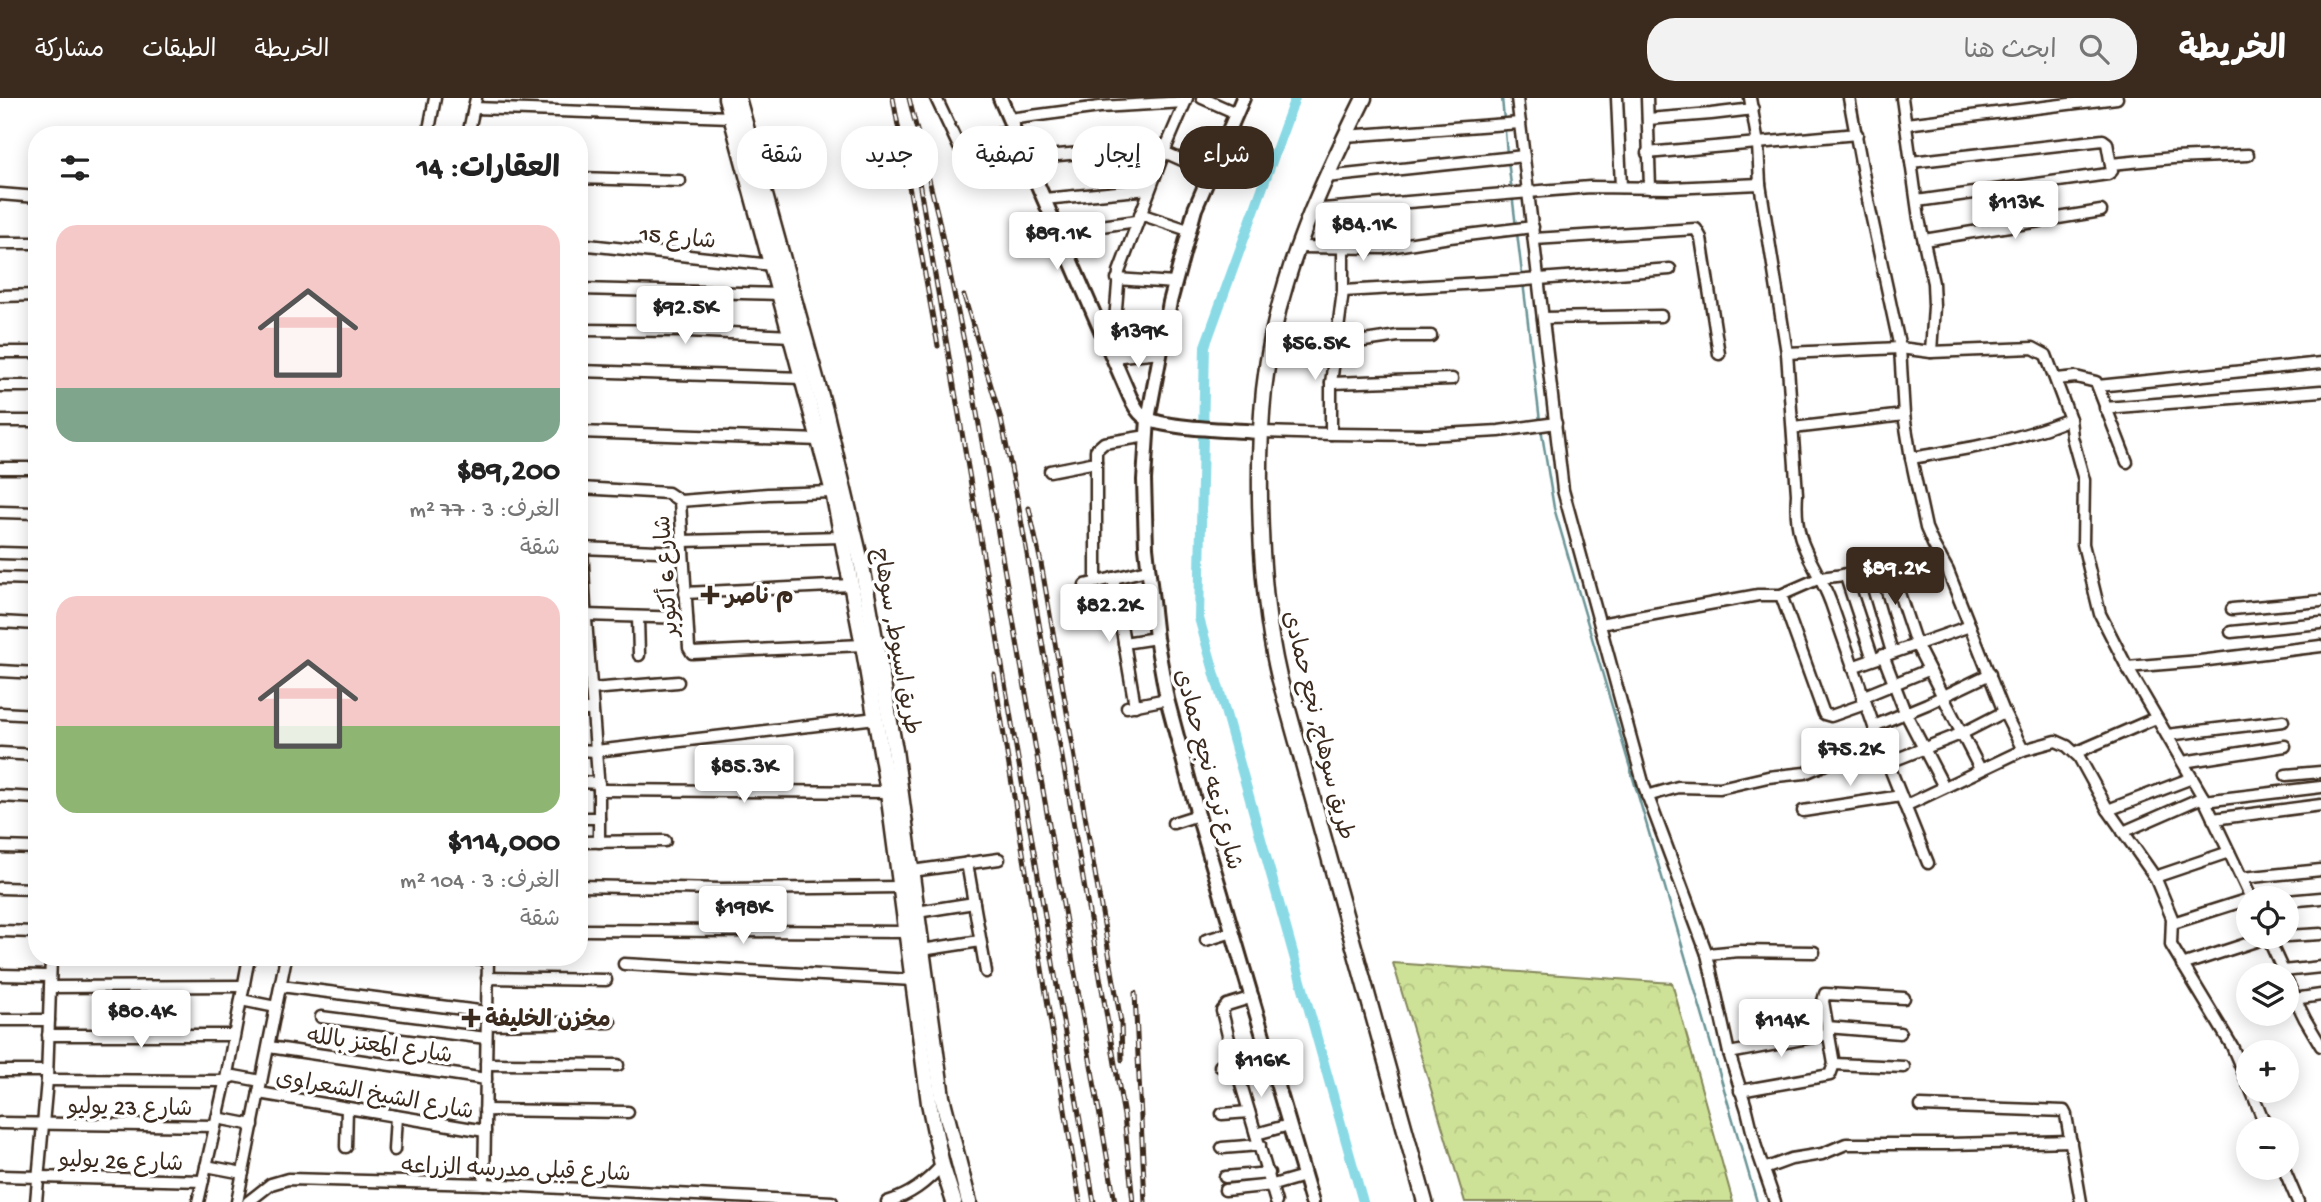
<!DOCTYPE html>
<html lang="ar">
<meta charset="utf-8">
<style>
:root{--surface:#fff;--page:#f2f2f2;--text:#222;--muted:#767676;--accent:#3b2a1e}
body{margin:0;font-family:"Gochi Hand","Playpen Sans Arabic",sans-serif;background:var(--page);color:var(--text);direction:rtl;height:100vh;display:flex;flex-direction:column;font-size:26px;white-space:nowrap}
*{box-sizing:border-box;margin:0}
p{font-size:23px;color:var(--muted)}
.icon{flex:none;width:38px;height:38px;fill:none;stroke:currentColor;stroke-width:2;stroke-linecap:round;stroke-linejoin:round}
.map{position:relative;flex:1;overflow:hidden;direction:ltr}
.panel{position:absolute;left:28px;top:28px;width:560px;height:840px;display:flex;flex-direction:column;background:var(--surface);border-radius:28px;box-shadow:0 4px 18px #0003;direction:rtl}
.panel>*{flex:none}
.hud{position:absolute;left:609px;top:28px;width:665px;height:63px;direction:rtl;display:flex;gap:14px}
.tools{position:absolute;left:2236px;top:788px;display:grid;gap:14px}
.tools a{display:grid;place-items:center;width:63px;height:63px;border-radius:50%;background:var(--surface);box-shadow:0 4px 18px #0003;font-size:35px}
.price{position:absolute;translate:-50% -60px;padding:0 16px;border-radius:7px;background:#fff;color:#222;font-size:23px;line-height:46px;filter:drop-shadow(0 2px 4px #0008)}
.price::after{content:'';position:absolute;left:50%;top:42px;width:21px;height:16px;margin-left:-10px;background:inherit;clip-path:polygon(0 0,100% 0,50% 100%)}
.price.active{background:var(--accent);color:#fff}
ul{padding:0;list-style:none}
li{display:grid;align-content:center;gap:14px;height:371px;padding:0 28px}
li span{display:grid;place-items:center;height:217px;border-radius:21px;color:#555}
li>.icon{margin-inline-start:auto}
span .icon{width:126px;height:126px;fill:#fffc;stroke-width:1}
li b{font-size:30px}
h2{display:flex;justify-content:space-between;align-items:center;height:84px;padding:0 28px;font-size:30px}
.chip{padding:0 24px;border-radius:28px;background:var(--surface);box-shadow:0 4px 18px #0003;font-size:24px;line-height:63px}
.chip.active{background:var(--accent);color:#fff}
header{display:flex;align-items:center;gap:42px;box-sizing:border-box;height:98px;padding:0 35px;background:var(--accent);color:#fff}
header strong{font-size:33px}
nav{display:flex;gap:38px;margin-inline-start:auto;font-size:24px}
.search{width:490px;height:63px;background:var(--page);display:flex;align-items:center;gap:18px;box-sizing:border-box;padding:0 24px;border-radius:28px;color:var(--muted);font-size:26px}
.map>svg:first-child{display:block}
.forest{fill:url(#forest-crowns);stroke:#84865a;stroke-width:2}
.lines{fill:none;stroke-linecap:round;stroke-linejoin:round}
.stream{stroke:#6a9496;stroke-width:2.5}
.canal{stroke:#8adae6;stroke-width:10}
.minor-casing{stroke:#3b2a1e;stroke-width:15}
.tertiary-casing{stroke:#3b2a1e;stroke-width:18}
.primary-casing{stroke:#3b2a1e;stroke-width:19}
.minor{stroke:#fff;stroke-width:10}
.tertiary{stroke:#fff;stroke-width:12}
.primary{stroke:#fff;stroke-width:14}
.rail-casing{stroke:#3b2a1e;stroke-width:5}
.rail{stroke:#fff;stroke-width:2.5;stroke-dasharray:8;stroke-linecap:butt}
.poi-dot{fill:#3b2a1e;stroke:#fff;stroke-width:2.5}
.labels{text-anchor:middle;stroke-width:7;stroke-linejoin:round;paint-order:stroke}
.street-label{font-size:23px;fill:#3b2a1e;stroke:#fff}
.poi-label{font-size:23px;font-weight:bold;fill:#3b2a1e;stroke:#fff;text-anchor:start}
</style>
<header>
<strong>الخريطة</strong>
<div class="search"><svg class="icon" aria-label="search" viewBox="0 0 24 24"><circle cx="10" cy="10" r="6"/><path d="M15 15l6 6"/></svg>ابحث هنا</div>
<nav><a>الخريطة</a><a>الطبقات</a><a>مشاركة</a></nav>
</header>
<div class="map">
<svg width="2321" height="1104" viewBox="0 0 2321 1104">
<defs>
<pattern id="forest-crowns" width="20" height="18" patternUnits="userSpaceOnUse" patternTransform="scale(1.75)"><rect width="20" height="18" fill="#cee297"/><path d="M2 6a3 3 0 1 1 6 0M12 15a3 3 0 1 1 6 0" fill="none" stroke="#b2c282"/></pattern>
</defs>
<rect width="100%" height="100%" fill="#fff"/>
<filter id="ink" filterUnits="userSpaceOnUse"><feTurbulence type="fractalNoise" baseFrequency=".0143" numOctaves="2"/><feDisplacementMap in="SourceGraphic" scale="14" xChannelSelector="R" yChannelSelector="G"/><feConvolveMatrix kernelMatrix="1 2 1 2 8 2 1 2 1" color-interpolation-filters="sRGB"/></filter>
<g filter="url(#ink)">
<!-- forest -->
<path class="forest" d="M1393 865 1672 885 1733 1104H1465Z"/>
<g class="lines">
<!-- stream -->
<g class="stream">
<path d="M1502 0 1507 56"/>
<path d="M1508 62 1516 129"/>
<path d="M1517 135 1540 323"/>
<path d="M1541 330 1554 410 1757 1104"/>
</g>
<!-- canal -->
<path class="canal" d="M1295 0 1205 248 1199 520 1363 1104"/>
<!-- minor casing -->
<g class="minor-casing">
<g id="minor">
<path d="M936 0 959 49 1013 31"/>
<path d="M1202 0 1236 15"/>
<path d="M1517 0 1563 392 1644 688 1707 856 1729 955 1747 1012 1756 1049 1775 1104"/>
<path d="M1617 0 1621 89"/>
<path d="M1647 0 1650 90"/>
<path d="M1849 0 1869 107 1900 250 1904 317 1911 360 1926 430 1933 446 1948 473 2004 614 2023 652"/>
<path d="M1902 0 1919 121 1933 185 1934 208 1931 254"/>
<path d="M474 10 731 19"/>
<path d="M1009 21 1100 9 1185 4"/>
<path d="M1648 21 1711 16 1753 11"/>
<path d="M1906 26 2117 0"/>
<path d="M428 37 435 0"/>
<path d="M468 37 476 0"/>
<path d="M1345 38 1520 25"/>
<path d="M1164 54 1209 74"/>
<path d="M1647 55 1857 36"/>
<path d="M1026 60 1166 47"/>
<path d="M1911 64 2103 42 2107 45 2112 73 2108 76 1917 103"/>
<path d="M2111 66 2173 60 2248 57"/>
<path d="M1326 79 1524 58"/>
<path d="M579 80 680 83"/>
<path d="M0 96 37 99"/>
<path d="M1044 101 1149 91"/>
<path d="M1311 112 1590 89 1670 90 1760 86"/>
<path d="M1140 116 1188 132"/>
<path d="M1058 134 1137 123"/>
<path d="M1534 141 1696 131 1701 140 1719 256"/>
<path d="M1924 142 2101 113"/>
<path d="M0 145H37"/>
<path d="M579 146 772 167"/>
<path d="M1298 149 1383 150 1450 139 1533 129"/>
<path d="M1343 150V193L1514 183 1670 171"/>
<path d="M1117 181 1174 185"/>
<path d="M579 191 780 196"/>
<path d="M0 198 37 197"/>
<path d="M1543 220 1661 218"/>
<path d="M579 232 687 233 792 238"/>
<path d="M1337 247 1398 238H1431"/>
<path d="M0 254H37"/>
<path d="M1160 254 1112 259 1119 174 1164 54 1187 0"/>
<path d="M1787 255 1900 250 1931 254 2033 250 2046 257 2070 321C2016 343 1967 351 1911 360"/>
<path d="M579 273 803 280"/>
<path d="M2057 281 2076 279 2096 284 2127 364"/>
<path d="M1331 285 1452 281"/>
<path d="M0 288H37"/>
<path d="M2098 288 2321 265"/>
<path d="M2105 310 2321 293"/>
<path d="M2070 321 2072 339 2084 382 2083 446 2100 516 2127 569 2203 699 2251 800"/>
<path d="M0 323H37"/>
<path d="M1793 330 1904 317"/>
<path d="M579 334 820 342"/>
<path d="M1259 334 1331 336V285L1343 193"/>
<path d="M1331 336 1427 337 1499 333 1556 325"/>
<path d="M0 370H37"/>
<path d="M1050 373 1096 364"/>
<path d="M579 385 585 509 599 692V744"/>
<path d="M580 390 668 395 680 403"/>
<path d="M680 403 689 550 692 555 863 547"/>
<path d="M680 403 768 396 833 394"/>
<path d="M0 414 37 415"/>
<path d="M682 443 842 439"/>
<path d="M581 450 683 454"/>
<path d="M0 455 37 456"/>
<path d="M1891 471 1916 546 1980 671"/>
<path d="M1868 473 1892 554"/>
<path d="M1845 476 1873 561"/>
<path d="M0 480 37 481"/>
<path d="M1113 480 1135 608"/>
<path d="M1096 484V352L1104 345 1147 338"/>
<path d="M1085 487 1147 472"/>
<path d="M685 495 851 487"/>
<path d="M1781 497 1824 616 1831 618 1865 606"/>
<path d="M2232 511 2321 503"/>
<path d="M585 517 687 520"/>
<path d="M638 519 639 557"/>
<path d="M0 524 37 526"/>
<path d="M1600 526 1758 497H1781L1820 480 1891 471 1940 458"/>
<path d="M2231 534 2321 525"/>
<path d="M1124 545 1156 540"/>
<path d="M1883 557 1905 614 1944 689"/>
<path d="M1852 569 1970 528"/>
<path d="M2127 569 2200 563 2321 548"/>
<path d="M0 573 37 575"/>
<path d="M591 591 678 584"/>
<path d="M1862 599 1928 572"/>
<path d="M1127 609 1167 601"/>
<path d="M579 612H592"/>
<path d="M0 615 37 617"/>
<path d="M1874 628 1927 606 1990 576"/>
<path d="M2167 637 2283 623"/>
<path d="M1879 643 1928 765"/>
<path d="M579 652 596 653 876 620"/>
<path d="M0 655 37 657"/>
<path d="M2075 655 2156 620"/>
<path d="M2183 664 2285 648"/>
<path d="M1887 665 1963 635 2004 614"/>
<path d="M2286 677 2321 674"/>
<path d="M579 684 599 685"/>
<path d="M599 692 888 694"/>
<path d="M0 698 37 700"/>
<path d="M1647 698 1678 689 1720 690 1768 679 1805 675 1879 643 1831 505C1814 460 1793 450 1797 396L1787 255 1760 86 1758 46 1750 0"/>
<path d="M2204 703 2321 689"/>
<path d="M1905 708 2023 652 2056 643 2067 648 2079 659 2108 712 2155 779 2172 820 2171 847 2232 948 2249 988"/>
<path d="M2108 712 2192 680"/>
<path d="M1803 713 1901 698"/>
<path d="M579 720H599"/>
<path d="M2213 721 2321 707"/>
<path d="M1173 725 1198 717"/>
<path d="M2123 734 2203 699"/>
<path d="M579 744 665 743"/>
<path d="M0 749 37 750"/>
<path d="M967 765 986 874"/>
<path d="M912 773 999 761"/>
<path d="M2155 779 2229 754"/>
<path d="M2242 780 2321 772"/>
<path d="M579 788 721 791 901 789"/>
<path d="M0 790 37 791"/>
<path d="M2287 803 2321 800"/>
<path d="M917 814 974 805"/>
<path d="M2173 825 2249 801"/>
<path d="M579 832 907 834"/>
<path d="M0 833 37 834"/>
<path d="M2267 838 2285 877"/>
<path d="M2287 838 2321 836"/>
<path d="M1206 842 1233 834"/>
<path d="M922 852 980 843"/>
<path d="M1707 856 1739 853 1814 854"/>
<path d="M462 859 488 861"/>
<path d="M624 866 913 882"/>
<path d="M2182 867 2268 839 2283 838"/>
<path d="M2283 873 2321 869"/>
<path d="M0 877 50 878"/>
<path d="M487 880 606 882"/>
<path d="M2287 884 2305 921 2321 948"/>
<path d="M281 888 487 914"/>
<path d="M50 889 244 888"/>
<path d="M1253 899 1227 907 1222 913 1235 966 1276 1104"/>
<path d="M2294 901 2321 897"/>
<path d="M241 902 276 909"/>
<path d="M321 919 486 940"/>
<path d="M0 922H49"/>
<path d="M487 926 610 924"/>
<path d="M1827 929 1900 935"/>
<path d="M48 937H234"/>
<path d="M269 949 486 981"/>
<path d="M1729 955 1829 936"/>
<path d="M486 966 618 967"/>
<path d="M1834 966 1904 969"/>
<path d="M1220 968 1235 966"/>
<path d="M1237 971 1270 962"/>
<path d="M0 973H47"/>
<path d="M47 982 222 983 234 978 261 983"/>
<path d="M2251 992 2267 1031"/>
<path d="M1740 993 1830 977 1834 966 1823 903 1825 896 1904 900"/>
<path d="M259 995 485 1033"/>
<path d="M1921 1008 2064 1013 2066 1017 2081 1104"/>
<path d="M485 1012 628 1014"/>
<path d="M1222 1016 1249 1014"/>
<path d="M217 1020 253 1027"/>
<path d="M0 1025 215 1028"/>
<path d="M1256 1036 1289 1027"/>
<path d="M346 1049 347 1010"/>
<path d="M1222 1050 1260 1047"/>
<path d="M394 1052 396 1018"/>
<path d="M206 1068 243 1075"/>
<path d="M2283 1069 2298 1104"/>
<path d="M1764 1071 1791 1061 1822 1056 1846 1046H1950L2071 1043"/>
<path d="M0 1078 203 1083"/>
<path d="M1225 1079 1269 1075"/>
<path d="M484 1086 488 859"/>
<path d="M1225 1092 1273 1087 1304 1078"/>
<path d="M36 1104 47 982 51 859"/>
<path d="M198 1104 226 981 249 859"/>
<path d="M237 1104 286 859"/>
<path d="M248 1104 271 1086 288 1081 484 1086 832 1104"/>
<path d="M887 1104C910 1097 926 1085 942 1067"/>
</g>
</g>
<!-- tertiary casing -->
<g class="tertiary-casing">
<g id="tertiary">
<path d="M1000 0 1130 299C1134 307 1139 317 1148 321 1171 331 1232 332 1259 334"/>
<path d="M1243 0 1195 111 1170 204 1148 321 1144 382 1146 449 1156 540 1167 601 1198 717 1312 1104"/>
</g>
</g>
<!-- primary casing -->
<g class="primary-casing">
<g id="primary">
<path d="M726 0 833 394 863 547 888 694 929 1005 942 1067 954 1104"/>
<path d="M738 0 826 316 862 468 895 652 942 999 969 1104"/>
<path d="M1364 0C1334 61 1305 121 1286 185 1263 259 1259 324 1260 400 1261 461 1265 520 1279 579L1425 1104"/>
</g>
</g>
<!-- minor -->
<use href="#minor" class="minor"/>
<!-- tertiary -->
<use href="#tertiary" class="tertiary"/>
<!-- primary -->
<use href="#primary" class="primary"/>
<!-- rail casing -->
<g class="rail-casing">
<g id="rail">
<path d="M893 0 938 248"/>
<path d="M909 0 938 118 967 258 1115 1104"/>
<path d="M917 72 1094 1104"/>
<path d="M964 198 1001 321 1018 404 1124 1018 1133 1104"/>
<path d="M1029 410 1041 465 1121 924 1122 962"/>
<path d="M994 576 1080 1104"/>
<path d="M1135 895 1145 1104"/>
</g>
</g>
<!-- rail -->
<use href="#rail" class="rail"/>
</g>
</g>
<!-- markers -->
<g class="poi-dot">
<path d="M706.5 486.5h7v7h7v7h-7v7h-7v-7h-7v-7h7z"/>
<path d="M467.5 909.5h7v7h7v7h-7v7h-7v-7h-7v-7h7z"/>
</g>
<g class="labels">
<!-- street labels -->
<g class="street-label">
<text transform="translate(678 138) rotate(6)" y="8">شارع 15</text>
<text transform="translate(665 478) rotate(-94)" y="8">شارع 6 أكتوبر</text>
<text transform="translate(898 543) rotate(80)" y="8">طريق اسيوط, سوهاج</text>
<text transform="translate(1320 627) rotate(76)" y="8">طريق سوهاج, نجع حمادى</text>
<text transform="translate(1210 671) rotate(75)" y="8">شارع ترعه نجع حمادى</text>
<text transform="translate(380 946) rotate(8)" y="8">شارع المعتز بالله</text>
<text transform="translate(375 995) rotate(10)" y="8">شارع الشيخ الشعراوى</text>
<text transform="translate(130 1008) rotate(1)" y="8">شارع 23 يوليو</text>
<text transform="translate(121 1062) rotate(2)" y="8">شارع 26 يوليو</text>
<text transform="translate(516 1070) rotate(2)" y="8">شارع قبلى مدرسه الزراعه</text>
</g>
<!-- poi labels -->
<g class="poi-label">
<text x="726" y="505">م ناصر</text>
<text x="485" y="928">مخزن الخليفة</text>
</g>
</g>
</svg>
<div class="tools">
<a><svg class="icon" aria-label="locate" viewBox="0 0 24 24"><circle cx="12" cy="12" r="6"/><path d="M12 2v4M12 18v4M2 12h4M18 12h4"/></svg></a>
<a><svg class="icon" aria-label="layers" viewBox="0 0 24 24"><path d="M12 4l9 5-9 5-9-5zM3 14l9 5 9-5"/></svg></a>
<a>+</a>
<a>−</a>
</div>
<b class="price" style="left:2015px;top:143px">$113K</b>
<b class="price" style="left:1363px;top:165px">$84.1K</b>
<b class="price" style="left:1057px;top:174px">$89.1K</b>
<b class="price" style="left:685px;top:248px">$92.5K</b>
<b class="price" style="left:1138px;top:272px">$139K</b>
<b class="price" style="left:1315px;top:284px">$56.5K</b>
<b class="price active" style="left:1895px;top:509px">$89.2K</b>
<b class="price" style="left:1109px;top:546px">$82.2K</b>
<b class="price" style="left:1850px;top:690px">$75.2K</b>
<b class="price" style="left:744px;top:707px">$85.3K</b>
<b class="price" style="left:743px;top:848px">$198K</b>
<b class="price" style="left:141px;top:952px">$80.4K</b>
<b class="price" style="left:1781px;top:961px">$114K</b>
<b class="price" style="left:1261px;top:1001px">$116K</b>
<div class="hud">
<a class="chip active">شراء</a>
<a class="chip">إيجار</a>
<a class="chip">تصفية</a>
<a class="chip">جديد</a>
<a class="chip">شقة</a>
</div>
<section class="panel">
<h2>العقارات: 14<svg class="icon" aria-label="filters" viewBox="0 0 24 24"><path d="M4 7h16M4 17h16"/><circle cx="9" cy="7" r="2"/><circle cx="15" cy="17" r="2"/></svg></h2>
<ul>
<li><span style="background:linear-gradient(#f6c9c9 75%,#7fa58c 0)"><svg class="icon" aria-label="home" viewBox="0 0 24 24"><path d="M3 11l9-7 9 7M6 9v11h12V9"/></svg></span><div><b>$89,200</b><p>الغرف: 3 · 77 m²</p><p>شقة</p></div></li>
<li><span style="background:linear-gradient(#f6c9c9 60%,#8fb573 0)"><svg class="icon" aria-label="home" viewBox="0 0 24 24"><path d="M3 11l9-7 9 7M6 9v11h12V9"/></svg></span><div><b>$114,000</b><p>الغرف: 3 · 104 m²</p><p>شقة</p></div></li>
</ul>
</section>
</div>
